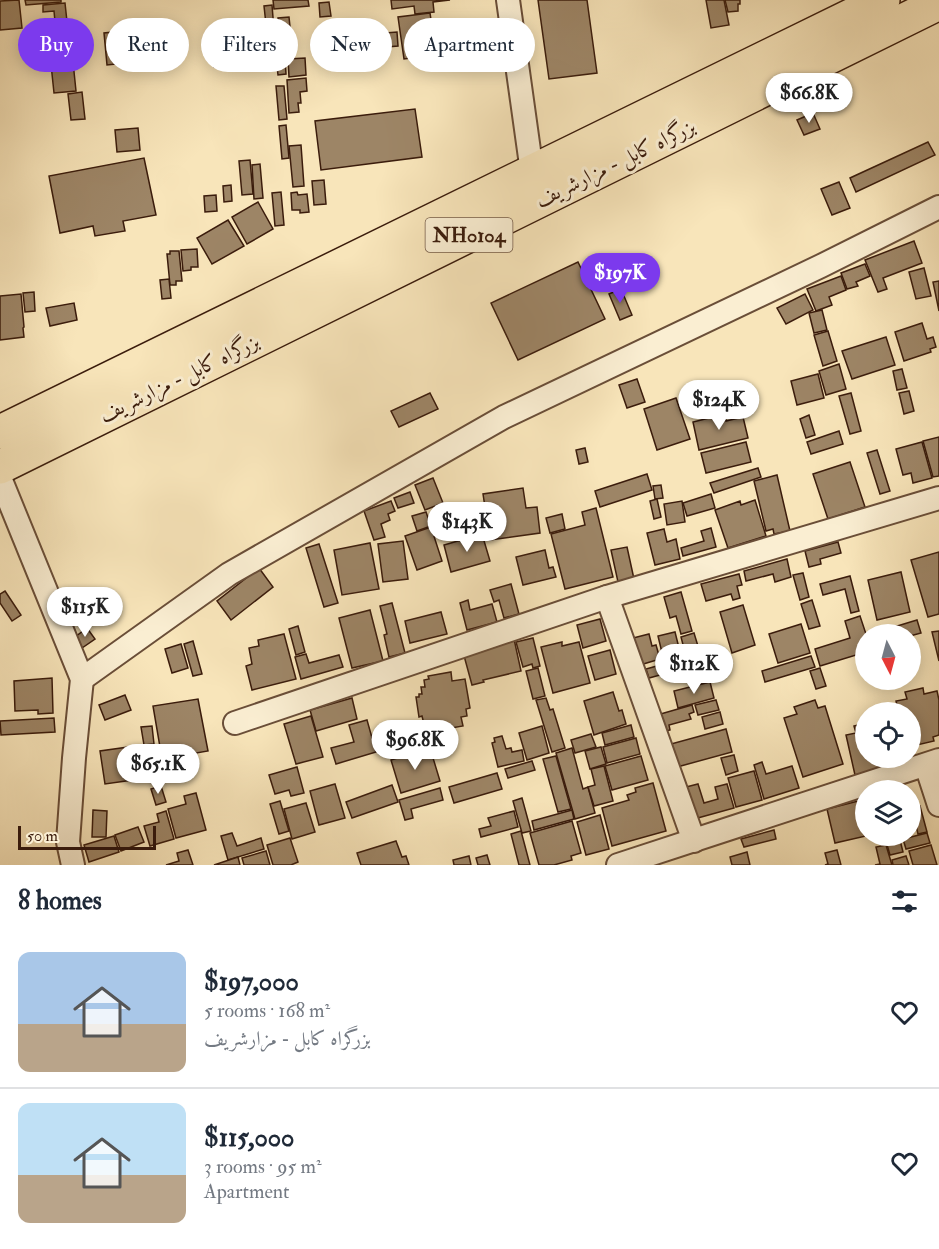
<!DOCTYPE html>
<meta charset="utf-8">
<style>
:root{--surface:#fff;--page:#f6f6f7;--text:#1f2937;--muted:#747a83;--line:#e0e1e3;--accent:#7c3aed}
body{margin:0;font-family:"IM FELL Double Pica",Amiri,serif;background:var(--page);color:var(--text);height:100vh;display:flex;flex-direction:column;font-size:22px;white-space:nowrap}
*{box-sizing:border-box;margin:0}
p{font-size:20px;color:var(--muted)}
.icon{flex:none;width:33px;height:33px;fill:none;stroke:currentColor;stroke-width:2;stroke-linecap:round;stroke-linejoin:round}
.map{position:relative;height:865px;overflow:hidden}
.panel{display:flex;flex-direction:column;background:var(--surface);flex:1}
.panel>*{flex:none}
.banner{position:absolute;left:18px;top:18px;width:600px;height:54px;display:flex;gap:12px}
.needle{width:39px;rotate:174deg}
.buttons{position:absolute;left:855px;top:624px;display:grid;gap:12px}
.buttons a{display:grid;place-items:center;width:66px;height:66px;border-radius:50%;background:var(--surface);box-shadow:0 3px 15px #0003;font-size:30px}
.scale{position:absolute;left:18px;bottom:15px;width:138px;box-sizing:border-box;padding-left:6px;border:3px solid #3b1c0c;border-top:0;font-size:16px;line-height:21px;white-space:nowrap;color:#3b1c0c;-webkit-text-stroke:4px #faeed2;paint-order:stroke}
.price{position:absolute;translate:-50% -51px;padding:0 14px;border-radius:21px;background:#fff;color:#222;font-size:20px;line-height:39px;filter:drop-shadow(0 2px 3px #0008)}
.price::after{content:'';position:absolute;left:50%;top:36px;width:18px;height:14px;margin-left:-9px;background:inherit;clip-path:polygon(0 0,100% 0,50% 100%)}
.price.current{background:var(--accent);color:#fff}
ul{padding:0;list-style:none}
li{display:flex;align-items:center;gap:18px;height:150px;padding:0 18px}
li+li{border-top:2px solid var(--line)}
li span{display:grid;place-items:center;flex:none;width:168px;height:120px;border-radius:12px;color:#555}
li>.icon{margin-inline-start:auto}
span .icon{width:72px;height:72px;fill:#fffc;stroke-width:1}
li b{font-size:26px}
h2{display:flex;justify-content:space-between;align-items:center;height:72px;padding:0 18px;font-size:26px}
.tag{padding:0 21px;border-radius:27px;background:var(--surface);box-shadow:0 3px 15px #0003;font-size:21px;line-height:54px}
.tag.current{background:var(--accent);color:#fff}
.map>svg:first-child{display:block}
.building{fill:#9d8566;stroke:#3b1c0c;stroke-width:1.5}
.lines{fill:none;stroke-linecap:round;stroke-linejoin:round}
.minor-casing{stroke:#6a4e38;stroke-width:26}
.highway-casing{stroke:#3b1c0c;stroke-width:36}
.minor{stroke:#faeed2;stroke-width:22}
.highway{stroke:#f8e5ba;stroke-width:33}
.labels{text-anchor:middle;stroke-width:6;stroke-linejoin:round;paint-order:stroke}
.shield{fill:#faeed2;stroke:#745b47;stroke-width:1.5}
.shield-label{font-size:20px;font-weight:bold;fill:#3b1c0c}
.street-label{font-size:21px;fill:#3b1c0c;stroke:#faeed2}
</style>
<div class="map">
<svg width="939" height="865" viewBox="0 0 939 865">
<rect width="100%" height="100%" fill="#f8e5ba"/>
<filter id="stains"><feTurbulence type="fractalNoise" baseFrequency=".00333" numOctaves="4"/><feColorMatrix values="0 0 0 0 .2 0 0 0 0 .09 0 0 0 0 .02 0 0 0 .5 -.17"/></filter>
<radialGradient id="worn" r=".72"><stop offset=".6" stop-color="#630" stop-opacity="0"/><stop offset="1" stop-color="#630" stop-opacity=".3"/></radialGradient>
<!-- building -->
<g class="building">
<path d="M19 0 22 28 0 30V1Z"/>
<path d="M25 0H61V2L26 5Z"/>
<path d="M273 0H308L309 6 274 9Z"/>
<path d="M391 0H450L433 2 434 12 415 14 414 6 392 9Z"/>
<path d="M538 0H587L597 73 549 79Z"/>
<path d="M706 0H724L729 25 711 28Z"/>
<path d="M725 0H740V4H738V11L728 12Z"/>
<path d="M329 2 331 16 320 17 319 3Z"/>
<path d="M65 3 68 31 56 32 54 11 43 12V5Z"/>
<path d="M272 5 275 42 268 43 264 6Z"/>
<path d="M430 13 432 26 445 24 446 38H441L442 43 435 44 436 55 404 59 398 17Z"/>
<path d="M289 17 291 36 280 37 278 18Z"/>
<path d="M253 24 256 64 214 67 211 28Z"/>
<path d="M122 31 125 63 107 65 104 33Z"/>
<path d="M397 32 398 46 375 48 373 34Z"/>
<path d="M70 33 76 91 54 93 49 45 60 44 59 34Z"/>
<path d="M264 44H273L274 61 266 62Z"/>
<path d="M285 58 286 74 278 75 276 59Z"/>
<path d="M305 58 306 75 289 77 288 59Z"/>
<path d="M306 78 307 91 300 92 301 103H298L299 112 289 113 287 80Z"/>
<path d="M276 86H284L287 119 279 120Z"/>
<path d="M82 92 85 119 71 120 68 94Z"/>
<path d="M415 109 422 157 321 170 315 121Z"/>
<path d="M813 113 820 129 804 135 797 120Z"/>
<path d="M286 125 289 158 282 159 279 126Z"/>
<path d="M138 128 140 150 117 152 115 130Z"/>
<path d="M928 142 935 155 856 192 850 178Z"/>
<path d="M301 145 304 186 293 187 289 146Z"/>
<path d="M144 158 156 215 123 221 125 231 95 236 93 226 60 233 49 176Z"/>
<path d="M250 160 253 194 242 195 239 161Z"/>
<path d="M260 164 263 198 254 199 252 165Z"/>
<path d="M324 180 326 204 314 205 312 181Z"/>
<path d="M839 182 850 208 832 215 821 189Z"/>
<path d="M231 185 232 201 224 202 223 186Z"/>
<path d="M281 192 284 225 275 226 272 193Z"/>
<path d="M297 192 298 195 307 194 309 212 300 213V210H292L291 193Z"/>
<path d="M216 195 217 211 205 212 204 196Z"/>
<path d="M258 202 273 229 247 244 232 217Z"/>
<path d="M228 220 244 246 212 264 197 238Z"/>
<path d="M914 241 922 263 883 278 887 289 878 292 865 260Z"/>
<path d="M197 249 198 267H191V270L183 271 181 250Z"/>
<path d="M170 251H179L182 281H176V285H170L167 254H170Z"/>
<path d="M578 262 605 319 518 360 491 303Z"/>
<path d="M865 264 870 276 856 282 858 286 847 289 841 273Z"/>
<path d="M924 268 931 296 916 299 909 272Z"/>
<path d="M841 276 846 290 829 297 832 305 816 311 807 289Z"/>
<path d="M169 279 171 298 162 299 160 280Z"/>
<path d="M939 281V311L933 282Z"/>
<path d="M621 289 632 315 620 320 609 294Z"/>
<path d="M34 292 35 311 25 312 23 293Z"/>
<path d="M21 294 24 327 23 328 24 337 0 340V296Z"/>
<path d="M805 294 813 310 786 324 777 308Z"/>
<path d="M74 303 77 320 50 326 46 308Z"/>
<path d="M822 310 827 330 814 333 809 313Z"/>
<path d="M922 323 927 339 933 337 936 347 930 349 931 352 904 361 895 332Z"/>
<path d="M828 331 837 361 823 366 814 335Z"/>
<path d="M886 337 895 365 852 379 842 351Z"/>
<path d="M839 364 846 389 826 395 819 371Z"/>
<path d="M902 369 907 388 897 390 893 371Z"/>
<path d="M818 374 824 398 797 405 791 381Z"/>
<path d="M637 379 645 402 627 408 619 385Z"/>
<path d="M909 391 914 411 904 414 899 393Z"/>
<path d="M430 393 438 409 399 427 391 411Z"/>
<path d="M851 393 861 431 850 434 839 396Z"/>
<path d="M676 398 690 439 657 450 644 409Z"/>
<path d="M725 414 726 421 743 417 748 438 699 450 693 422Z"/>
<path d="M809 415 815 435 806 438 800 419Z"/>
<path d="M839 431 843 444 811 454 807 442Z"/>
<path d="M939 437V476L933 477 923 441Z"/>
<path d="M746 442 751 462 706 473 701 453Z"/>
<path d="M922 442 932 478 913 483 911 473 903 475 896 449Z"/>
<path d="M585 448 588 462 579 464 576 450Z"/>
<path d="M877 450 890 491 880 494 867 453Z"/>
<path d="M850 462 865 507 828 519 813 474Z"/>
<path d="M758 468 761 477 714 493 710 483Z"/>
<path d="M647 474 652 490 600 507 595 491Z"/>
<path d="M777 475 790 531 774 534 773 529 766 531 754 481Z"/>
<path d="M433 478 443 503 425 510 415 485Z"/>
<path d="M661 485 663 498 655 499 653 486Z"/>
<path d="M523 488 526 508 537 507 540 533 490 540 483 494Z"/>
<path d="M410 492 414 503 398 508 394 498Z"/>
<path d="M711 494 715 508 687 516 683 503Z"/>
<path d="M657 499 661 517 654 519 650 501Z"/>
<path d="M755 500 766 536 728 548 715 510 740 501 741 505Z"/>
<path d="M391 501 395 511 388 514 390 520 381 524 385 537 374 540 364 511Z"/>
<path d="M682 501 685 522 667 525 664 504Z"/>
<path d="M596 508 613 577 565 589 551 534 585 525 582 512Z"/>
<path d="M426 512 431 526 417 531 412 516Z"/>
<path d="M562 514 565 529 550 533 546 518Z"/>
<path d="M431 527 442 561 417 570 405 536Z"/>
<path d="M711 528 716 547 683 556 681 548 704 541 701 531Z"/>
<path d="M664 529 667 542 676 539 680 559 655 565 647 533Z"/>
<path d="M482 534 490 561 451 572 444 545Z"/>
<path d="M403 541 408 579 383 582 378 544Z"/>
<path d="M838 542 841 553 820 559 821 564 809 567 805 551Z"/>
<path d="M370 543 379 589 342 595 334 550Z"/>
<path d="M319 544 338 603 324 607 306 548Z"/>
<path d="M627 547 634 579 618 582 611 550Z"/>
<path d="M545 550 549 568 553 567 556 577 523 585 516 557Z"/>
<path d="M939 552V614L928 617 911 560Z"/>
<path d="M787 559 791 577 775 582 773 574 746 581 744 571Z"/>
<path d="M259 568 273 587 231 620 217 601Z"/>
<path d="M901 572 910 612 877 620 868 580Z"/>
<path d="M803 573 809 597 800 600 793 575Z"/>
<path d="M739 574 742 585 737 586 740 598 733 600 731 594 706 601 701 584Z"/>
<path d="M850 576 859 611 851 613 845 589 823 595 820 584Z"/>
<path d="M511 584 519 614 504 618 499 600 494 602 490 590Z"/>
<path d="M5 591 21 615 12 621 0 603V594Z"/>
<path d="M681 592 692 631 681 634 676 616 670 618 664 597Z"/>
<path d="M468 600 470 610 492 604 497 622 467 630 460 603Z"/>
<path d="M812 600 820 626 809 629 801 604Z"/>
<path d="M392 603 405 653 389 657 384 635 387 634 380 606Z"/>
<path d="M743 605 755 645 732 653 720 612Z"/>
<path d="M370 610 383 661 352 668 339 618Z"/>
<path d="M441 612 447 634 410 643 405 621Z"/>
<path d="M860 616 866 634V652L820 666 815 649 850 638 845 621Z"/>
<path d="M600 619 606 641 583 648 577 625Z"/>
<path d="M917 620 921 633 910 636V634H875L874 633Z"/>
<path d="M801 624 810 653 778 663 769 634Z"/>
<path d="M298 626 305 652 296 655 289 629Z"/>
<path d="M87 628 95 639 82 648 75 637Z"/>
<path d="M939 631V661L932 632Z"/>
<path d="M675 632 680 652 663 657 658 636Z"/>
<path d="M694 633 701 656 687 660 681 637Z"/>
<path d="M284 634 296 679 252 690 246 666 252 664 249 648 259 646 258 640Z"/>
<path d="M649 634 652 646 656 645 660 659 640 665 633 638Z"/>
<path d="M533 638 540 666 533 668 532 664 523 667 516 642Z"/>
<path d="M514 639 521 671 483 680 484 682 472 685 463 652Z"/>
<path d="M193 641 202 674 193 676 184 644Z"/>
<path d="M562 642V646L579 642 590 683 553 693 541 647Z"/>
<path d="M181 644 188 668 172 673 165 649Z"/>
<path d="M610 650 616 674 595 680 588 656Z"/>
<path d="M306 654 309 663 339 655 343 667 301 679 295 657Z"/>
<path d="M811 656 815 667 765 682 762 671Z"/>
<path d="M702 657 709 680 700 683 693 659Z"/>
<path d="M657 666 660 675 649 678 646 669Z"/>
<path d="M538 668 545 696 533 699 526 671Z"/>
<path d="M820 668 826 686 816 689 810 671Z"/>
<path d="M451 672 452 681 465 679 470 708 466 709 467 716 461 717 463 726 440 730 439 725 427 727V723L424 724 422 716 419 717 416 697H419V694H422L421 687H425L424 680 429 679 428 676Z"/>
<path d="M52 678 53 713 38 714V710L15 711 14 681Z"/>
<path d="M710 682 714 698 678 708 674 691Z"/>
<path d="M923 688 924 694 937 691 939 700V735L933 737 934 741 917 745 915 741 910 742V712H899L896 701 907 699 905 692Z"/>
<path d="M613 692 619 711 622 710 626 724 594 735 584 701Z"/>
<path d="M125 695 131 710 105 720 99 705Z"/>
<path d="M352 698 357 719 316 731 310 710Z"/>
<path d="M546 698 550 710 553 709 565 748 552 752 536 700Z"/>
<path d="M198 699 208 751 162 759 153 706Z"/>
<path d="M716 700 719 710 698 715 695 705Z"/>
<path d="M815 700 818 708 825 706 843 764 803 777 784 718 797 714 794 707Z"/>
<path d="M692 705 694 712 689 714 691 719 669 725 670 730 662 732 657 715Z"/>
<path d="M720 712 723 724 705 729 702 717Z"/>
<path d="M311 716 323 757 296 764 284 724Z"/>
<path d="M54 718 55 732 1 735 0 721Z"/>
<path d="M367 720 376 752 336 764 331 748 354 742 349 725Z"/>
<path d="M866 723V758H900L901 764 855 775 846 735 856 733 854 726Z"/>
<path d="M631 725 634 737 605 745 602 733Z"/>
<path d="M152 726 154 744 144 745 141 727Z"/>
<path d="M542 726 549 753 527 760 519 733Z"/>
<path d="M726 729 732 752 677 767 671 744Z"/>
<path d="M591 734 596 747 575 753 571 740Z"/>
<path d="M502 736 506 749 511 748 512 752 522 750 524 761 498 767 492 743 495 742 494 738Z"/>
<path d="M636 738 640 754 607 763 603 747Z"/>
<path d="M142 745 147 778 105 784 100 751Z"/>
<path d="M601 747 606 764 590 769 585 751Z"/>
<path d="M430 748 440 781 401 793 391 760Z"/>
<path d="M572 748 583 789 588 787 595 813 575 819 556 753Z"/>
<path d="M734 755 738 771 726 775 721 758Z"/>
<path d="M556 756 571 809 558 812 543 759Z"/>
<path d="M641 756 648 780 612 790 605 766Z"/>
<path d="M532 761 535 770 508 778 505 769Z"/>
<path d="M167 762 169 775 157 777 155 764Z"/>
<path d="M762 762 766 774 792 766 799 788 764 799 754 765Z"/>
<path d="M604 766 613 801 594 806 588 787 595 785 591 769Z"/>
<path d="M297 767 304 793 291 796 289 790 275 794 269 775Z"/>
<path d="M754 771 762 800 736 807 728 778Z"/>
<path d="M497 773 502 789 454 803 449 787Z"/>
<path d="M653 783 666 831 612 846 602 808 629 800 627 795 636 792 635 788Z"/>
<path d="M335 784 345 818 319 825 310 791Z"/>
<path d="M698 784 704 803 718 799 715 787 727 784 734 808 694 819 686 787Z"/>
<path d="M392 785 398 802 352 818 346 802Z"/>
<path d="M161 786 166 802 156 805 151 789Z"/>
<path d="M440 788 443 800 411 809 413 818 405 820 399 800Z"/>
<path d="M196 793 206 830 176 838 168 809 186 804 184 796Z"/>
<path d="M522 798 531 831 522 833 513 801Z"/>
<path d="M866 799V836L835 843 827 809Z"/>
<path d="M280 801 289 831 279 834 270 804Z"/>
<path d="M306 803 315 832 292 839 284 809Z"/>
<path d="M920 806 927 832 918 834 912 808Z"/>
<path d="M93 810 107 811 106 837H92Z"/>
<path d="M572 810 574 819 534 830 532 821Z"/>
<path d="M166 811 174 839 150 846 144 826 159 822 157 814Z"/>
<path d="M514 811 518 827 481 837 479 829 491 826 488 818Z"/>
<path d="M600 815 609 849 586 855 577 822Z"/>
<path d="M572 821 581 853 571 856 572 860 554 865H539L530 833Z"/>
<path d="M138 827 144 842 121 851 115 835Z"/>
<path d="M774 830 776 839 744 847 741 839Z"/>
<path d="M521 831 530 865H519L511 834Z"/>
<path d="M232 833 237 846 261 838 264 849 228 860 221 836Z"/>
<path d="M927 833 930 843 906 849 903 839Z"/>
<path d="M114 836 119 852 89 862 84 845Z"/>
<path d="M895 836H899L903 852 890 855 885 838Z"/>
<path d="M290 838 298 862 291 865H273L267 845Z"/>
<path d="M396 841 402 857 406 856 409 865H361L357 853Z"/>
<path d="M886 845 892 865H875L880 864 876 847Z"/>
<path d="M931 845 937 865H913L909 851Z"/>
<path d="M188 850 193 865H166L179 861 177 853Z"/>
<path d="M837 850 841 865H825L828 864 825 853Z"/>
<path d="M266 851 270 865H244L242 858Z"/>
<path d="M747 852 750 865H732L730 857Z"/>
<path d="M487 855 490 865H478L476 858Z"/>
<path d="M469 856 471 865H454L453 860Z"/>
<path d="M906 856 909 865H893L892 860Z"/>
<path d="M238 857 240 865H214Z"/>
</g>
<g class="lines">
<!-- minor casing -->
<g class="minor-casing">
<g id="minor">
<path d="M508 0 532 172"/>
<path d="M0 478 82 679 74 758 68 842 73 865"/>
<path d="M607 597 694 841"/>
<path d="M82 679 229 574 504 417 821 266 939 207"/>
<path d="M235 723 607 597 939 498"/>
<path d="M926 765 939 805"/>
<path d="M618 865 939 760"/>
</g>
</g>
<!-- highway casing -->
<g class="highway-casing">
<g id="highway">
<path d="M0 432 883 0"/>
<path d="M0 467 939 3"/>
</g>
</g>
<!-- minor -->
<use href="#minor" class="minor"/>
<!-- highway -->
<use href="#highway" class="highway"/>
</g>
<g class="labels">
<!-- shield labels -->
<rect class="shield" x="425.5" y="218" width="87" height="34" rx="4.5"/>
<g class="shield-label">
<text x="469" y="242">NH0104</text>
</g>
<!-- street labels -->
<g class="street-label">
<text transform="translate(615 163) rotate(-26)" y="7">بزرگراه کابل - مزارشریف</text>
<text transform="translate(179 378) rotate(-26)" y="7">بزرگراه کابل - مزارشریف</text>
</g>
</g>
<rect width="100%" height="100%" filter="url(#stains)"/>
<rect width="100%" height="100%" fill="url(#worn)"/>
</svg>
<div class="buttons">
<a><svg class="needle" viewBox="-14 -14 28 28"><path d="M0-13l5 13h-10z" fill="#e53935"/><path d="M0 13l5-13h-10z" fill="#747a83"/></svg></a>
<a><svg class="icon" aria-label="locate" viewBox="0 0 24 24"><circle cx="12" cy="12" r="6"/><path d="M12 2v4M12 18v4M2 12h4M18 12h4"/></svg></a>
<a><svg class="icon" aria-label="layers" viewBox="0 0 24 24"><path d="M12 4l9 5-9 5-9-5zM3 14l9 5 9-5"/></svg></a>
</div>
<div class="scale">50 m</div>
<b class="price" style="left:809px;top:124px">$66.8K</b>
<b class="price current" style="left:620px;top:304px">$197K</b>
<b class="price" style="left:719px;top:431px">$124K</b>
<b class="price" style="left:467px;top:553px">$143K</b>
<b class="price" style="left:85px;top:638px">$115K</b>
<b class="price" style="left:694px;top:695px">$112K</b>
<b class="price" style="left:415px;top:771px">$96.8K</b>
<b class="price" style="left:158px;top:795px">$65.1K</b>
<div class="banner">
<a class="tag current">Buy</a>
<a class="tag">Rent</a>
<a class="tag">Filters</a>
<a class="tag">New</a>
<a class="tag">Apartment</a>
</div>
</div>
<section class="panel">
<h2>8 homes<svg class="icon" aria-label="filters" viewBox="0 0 24 24"><path d="M4 7h16M4 17h16"/><circle cx="9" cy="7" r="2"/><circle cx="15" cy="17" r="2"/></svg></h2>
<ul>
<li><span style="background:linear-gradient(#a9c7e8 60%,#b9a48a 0)"><svg class="icon" aria-label="home" viewBox="0 0 24 24"><path d="M3 11l9-7 9 7M6 9v11h12V9"/></svg></span><div><b>$197,000</b><p>5 rooms · 168 m²</p><p>بزرگراه کابل - مزارشریف</p></div><svg class="icon" aria-label="heart" viewBox="0 0 24 24"><path d="M12 20l-8-8c-3-5 5-10 8-4 3-6 11-1 8 4z"/></svg></li>
<li><span style="background:linear-gradient(#bfe0f5 60%,#b9a48a 0)"><svg class="icon" aria-label="home" viewBox="0 0 24 24"><path d="M3 11l9-7 9 7M6 9v11h12V9"/></svg></span><div><b>$115,000</b><p>3 rooms · 95 m²</p><p>Apartment</p></div><svg class="icon" aria-label="heart" viewBox="0 0 24 24"><path d="M12 20l-8-8c-3-5 5-10 8-4 3-6 11-1 8 4z"/></svg></li>
</ul>
</section>
